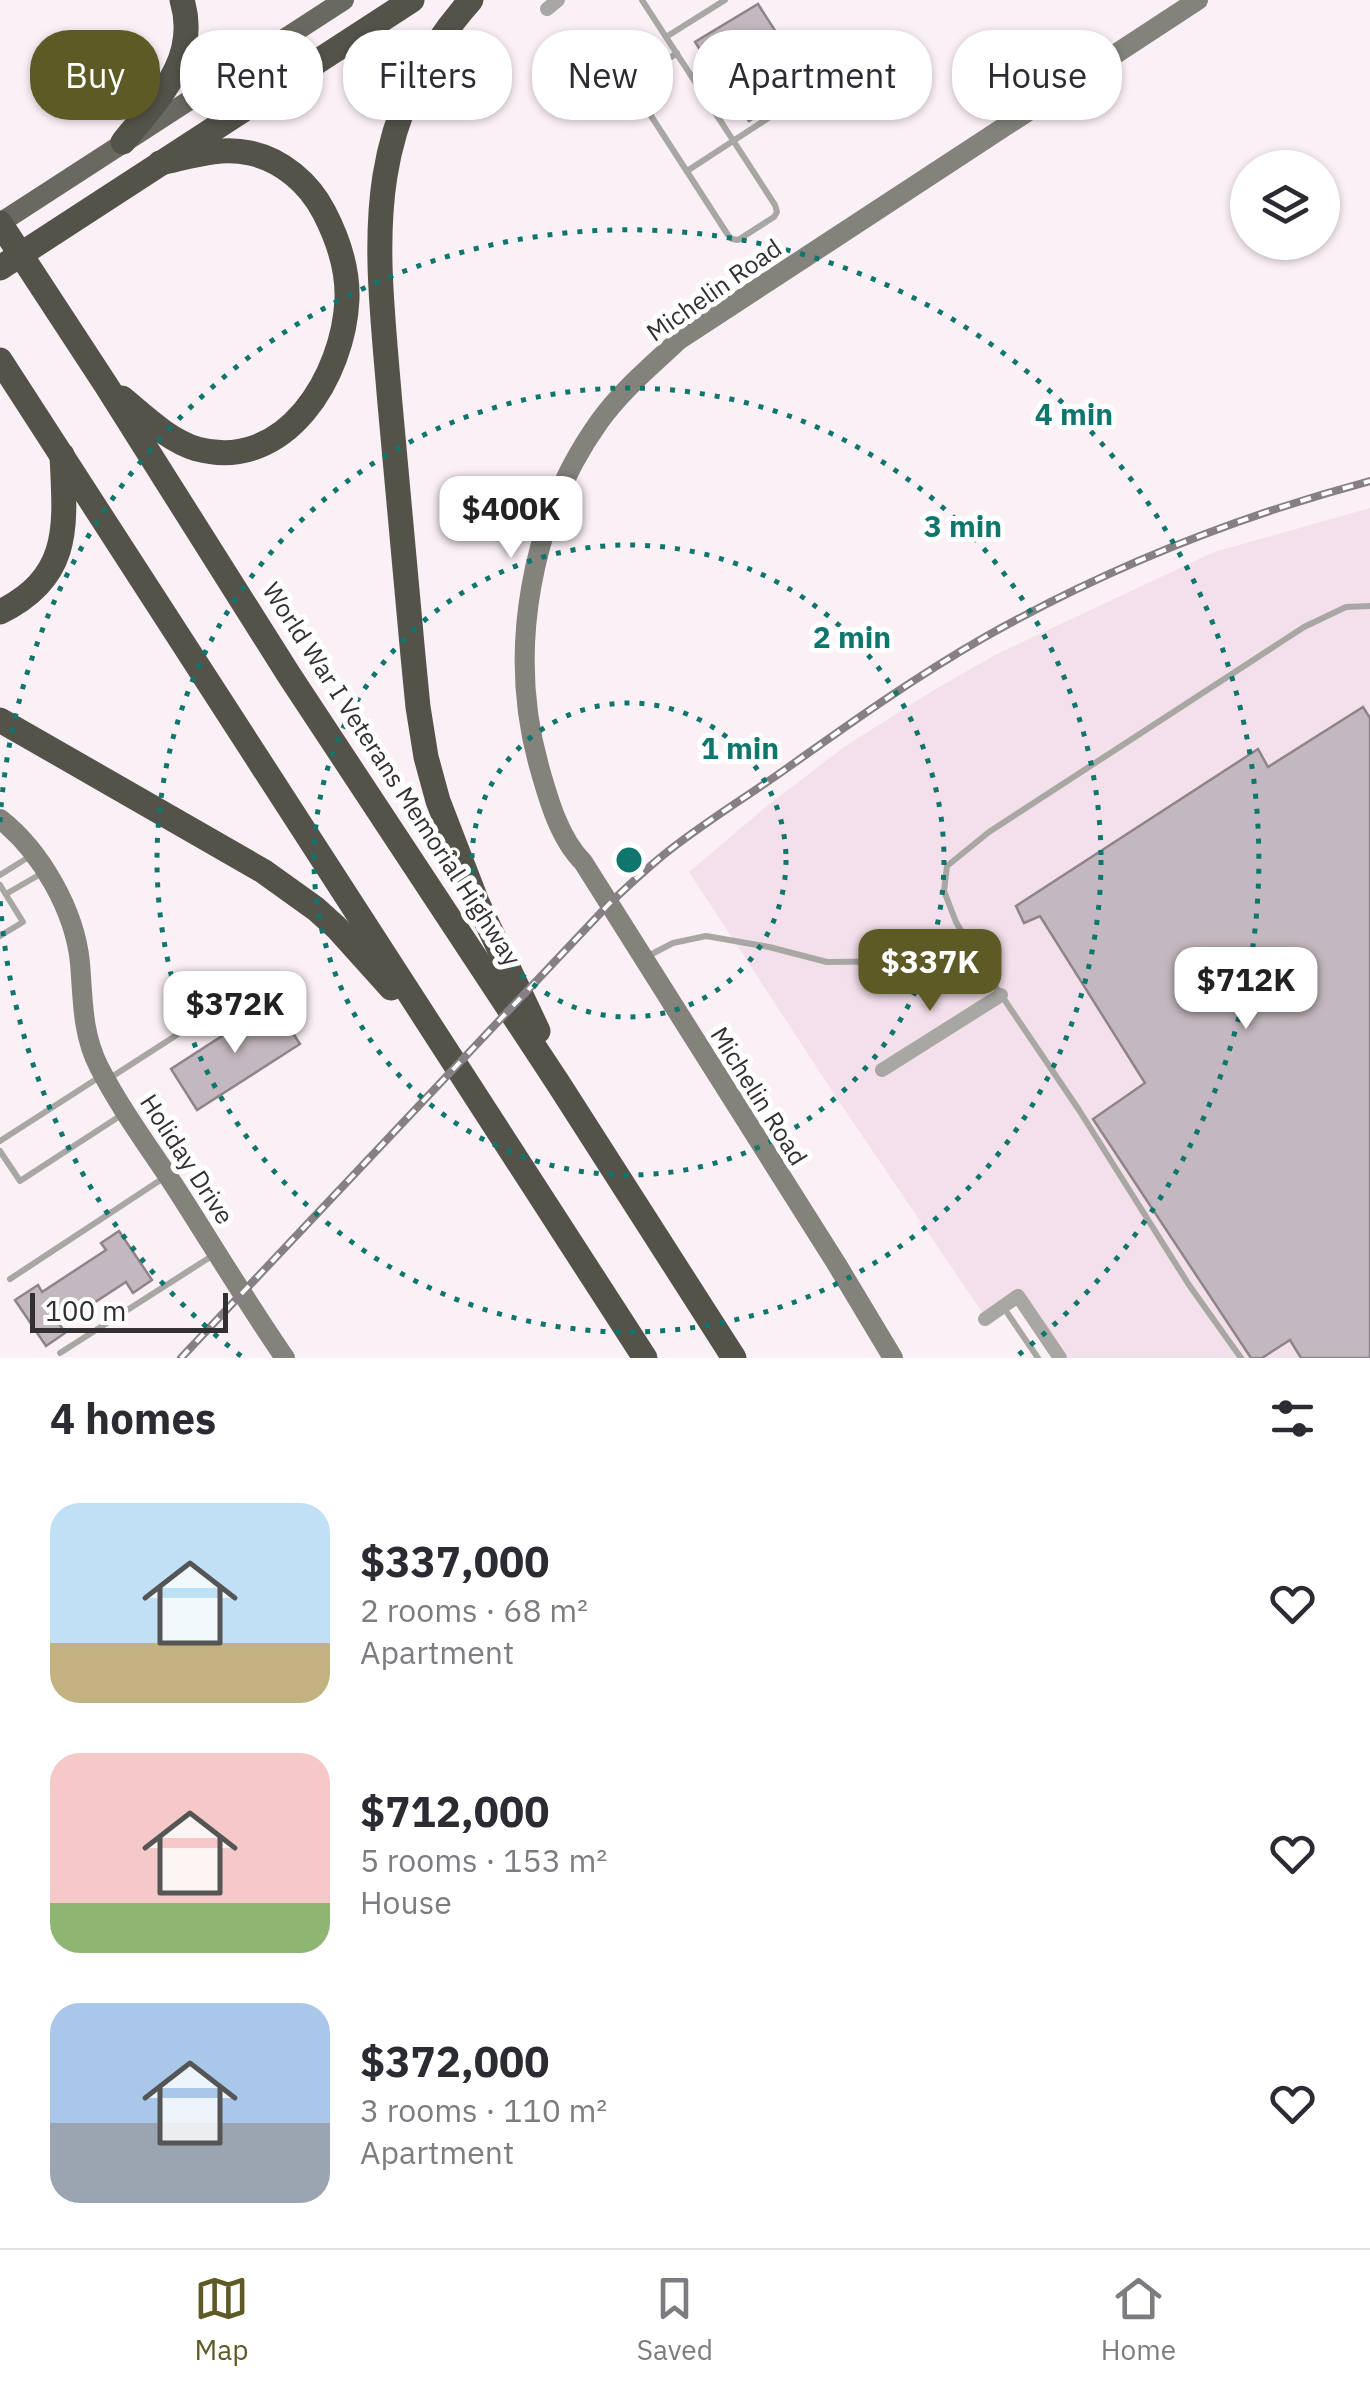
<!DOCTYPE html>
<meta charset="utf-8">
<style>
:root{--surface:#fff;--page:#f2f2f3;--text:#2b2b33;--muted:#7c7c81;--line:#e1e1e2;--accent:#5e5a26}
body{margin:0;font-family:"IBM Plex Sans",sans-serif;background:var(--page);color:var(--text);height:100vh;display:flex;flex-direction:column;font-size:38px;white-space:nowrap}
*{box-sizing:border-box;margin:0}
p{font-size:32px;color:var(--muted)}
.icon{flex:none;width:55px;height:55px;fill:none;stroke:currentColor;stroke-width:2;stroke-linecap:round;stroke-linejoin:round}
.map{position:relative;height:1358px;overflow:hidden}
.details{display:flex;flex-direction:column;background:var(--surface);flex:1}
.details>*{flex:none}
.guide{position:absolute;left:30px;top:30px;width:1310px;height:90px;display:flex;gap:20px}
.tools{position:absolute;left:1230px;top:150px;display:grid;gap:20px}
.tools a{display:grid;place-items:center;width:110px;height:110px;border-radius:50%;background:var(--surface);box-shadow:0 2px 8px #0004;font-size:50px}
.scale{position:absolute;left:30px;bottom:25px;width:198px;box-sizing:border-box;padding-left:10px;border:5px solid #342f32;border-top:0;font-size:28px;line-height:35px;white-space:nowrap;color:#342f32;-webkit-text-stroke:8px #fff;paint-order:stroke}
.price{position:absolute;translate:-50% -85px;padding:0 22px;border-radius:20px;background:#fff;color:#222;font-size:32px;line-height:65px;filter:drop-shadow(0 2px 5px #0008)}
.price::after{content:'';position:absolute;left:50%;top:60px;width:30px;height:22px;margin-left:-15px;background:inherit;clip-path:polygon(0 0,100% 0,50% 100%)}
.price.on{background:var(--accent);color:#fff}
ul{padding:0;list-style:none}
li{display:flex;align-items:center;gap:30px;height:250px;padding:0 50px}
li span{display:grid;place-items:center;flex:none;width:280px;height:200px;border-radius:30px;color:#555}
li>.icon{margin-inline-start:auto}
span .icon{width:120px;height:120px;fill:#fffc;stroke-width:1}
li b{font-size:42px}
h2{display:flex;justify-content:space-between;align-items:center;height:120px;padding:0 50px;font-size:42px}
.tag{padding:0 35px;border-radius:40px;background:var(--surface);box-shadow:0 2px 8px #0004;font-size:35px;line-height:90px}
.tag.on{background:var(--accent);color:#fff}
.tab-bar{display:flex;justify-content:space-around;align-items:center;height:140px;border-top:2px solid var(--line);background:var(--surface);font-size:28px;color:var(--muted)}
.tab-bar a{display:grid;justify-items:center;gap:5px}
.tab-bar .on{color:var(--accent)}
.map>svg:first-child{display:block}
.built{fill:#f3e0eb}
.building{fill:#c3b8bf;stroke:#8e848a;stroke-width:2.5}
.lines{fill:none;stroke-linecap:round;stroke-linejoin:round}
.lane{stroke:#a8a7a3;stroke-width:6}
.street{stroke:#a8a7a3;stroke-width:14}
.secondary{stroke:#83837c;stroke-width:20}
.primary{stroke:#6a6961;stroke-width:20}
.highway{stroke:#54534a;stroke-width:25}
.rail-casing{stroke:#867f83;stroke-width:8}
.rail{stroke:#fff;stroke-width:4;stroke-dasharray:11;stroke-linecap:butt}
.ring{fill:none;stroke:#0f766e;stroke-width:5;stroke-dasharray:5 10}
.labels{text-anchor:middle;stroke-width:10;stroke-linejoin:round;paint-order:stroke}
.street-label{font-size:25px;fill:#342f32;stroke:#fff}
.centre{fill:#0f766e;stroke:#fff;stroke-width:5}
.ring-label{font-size:30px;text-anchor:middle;font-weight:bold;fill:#0f766e;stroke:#fff;stroke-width:10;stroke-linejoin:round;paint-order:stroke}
</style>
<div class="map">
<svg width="1370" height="1358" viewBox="0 0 1370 1358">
<rect width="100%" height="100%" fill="#fbf0f6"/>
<!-- built -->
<path class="built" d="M1370 508V1358H1068L1024 1294 988 1321 838 1100 689 872 767 806 844 747 934 690 997 654 1214 552Z"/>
<!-- building -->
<g class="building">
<path d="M758 4 808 82 749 121 726 90 695 42Z"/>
<path d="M1363 707 1370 718V1358H1301L1290 1340 1262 1358H1251L1093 1119 1145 1083 1040 916 1024 923 1016 906 1258 749 1268 767Z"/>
<path d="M273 1003 300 1044 197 1110 171 1069Z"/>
<path d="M119 1231 152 1280 133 1293 126 1282 60 1325 65 1333 46 1346 15 1300 38 1285 42 1292 106 1250 101 1243Z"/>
</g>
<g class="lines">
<!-- lane -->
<g class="lane">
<path d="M642 0 775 205 777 212 774 217 738 240 732 239 728 235 633 88 634 82 677 53"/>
<path d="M666 37 725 0"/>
<path d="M687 171 790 104"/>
<path d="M0 875 32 855"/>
<path d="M0 885 23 922 0 936"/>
<path d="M6 894 44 872"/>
<path d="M646 957 673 943 706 936 769 947 827 962 918 961 969 945"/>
<path d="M110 1078 248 989"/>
<path d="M0 1141 98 1078"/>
<path d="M0 1151 20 1181 123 1114"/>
<path d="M10 1279 162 1179"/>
<path d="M1008 1314 1038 1358"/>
<path d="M60 1353 215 1254"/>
<path d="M1241 1358 1189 1285 1079 1110 987 974 956 922 944 891 947 866 989 832 1304 627 1346 607 1370 606"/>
</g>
<!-- street -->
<g class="street">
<path d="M547 9 558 0"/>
<path d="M882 1070 1001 995"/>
<path d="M985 1319 1018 1296 1060 1358"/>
</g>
<!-- secondary -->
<g class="secondary">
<path d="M0 819C41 851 75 911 80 963 83 999 82 1034 99 1067 121 1110 151 1150 177 1190 213 1246 247 1303 285 1358"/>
<path d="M893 1358 836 1263 583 862C559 838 548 798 539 766 507 652 530 519 599 422 621 391 651 366 679 340L1198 0"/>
</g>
<!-- primary -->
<path class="primary" d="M0 223 344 0"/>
<!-- highway -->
<g class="highway">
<path d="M471 0C357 129 377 246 390 404 398 488 405 572 413 656L418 707 426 757 438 801 477 902 538 1031"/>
<path d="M123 142C157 100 200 59 182 0"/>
<path d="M0 223 106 385 289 675 558 1083 734 1358"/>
<path d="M0 268 412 0"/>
<path d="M0 360 645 1358"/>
<path d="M122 398C145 417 168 440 197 449 286 473 344 375 347 299 348 268 338 239 324 212 309 183 282 160 250 153 219 146 189 157 160 163"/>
<path d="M0 612C73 576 65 524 62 455"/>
<path d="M0 720 263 871 316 909 337 928 391 988"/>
</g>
<!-- rail casing -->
<g class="rail-casing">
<path id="rail" d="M181 1358 609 904C629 885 649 866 671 849 707 821 746 797 783 771 849 724 915 677 985 637 1107 568 1235 517 1370 481"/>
</g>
<!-- rail -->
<use href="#rail" class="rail"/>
</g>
<!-- distance rings -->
<g class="ring">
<circle cx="629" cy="860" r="157"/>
<circle cx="629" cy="860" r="315"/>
<circle cx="629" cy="860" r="472"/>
<path d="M241 1356A630 630 0 0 1 0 898M0 822A630 630 0 1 1 1017 1356"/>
</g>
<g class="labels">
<!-- street labels -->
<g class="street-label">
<text transform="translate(714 290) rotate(-35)" y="9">Michelin Road</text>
<text transform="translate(392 774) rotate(57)" y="9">World War I Veterans Memorial Highway</text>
<text transform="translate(759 1096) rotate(58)" y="9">Michelin Road</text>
<text transform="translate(187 1159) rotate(57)" y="9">Holiday Drive</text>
</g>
</g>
<circle cx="629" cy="860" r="15" class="centre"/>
<g class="ring-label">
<text x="1074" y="425">4 min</text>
<text x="963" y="537">3 min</text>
<text x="852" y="648">2 min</text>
<text x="740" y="759">1 min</text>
</g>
</svg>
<div class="tools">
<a><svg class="icon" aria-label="layers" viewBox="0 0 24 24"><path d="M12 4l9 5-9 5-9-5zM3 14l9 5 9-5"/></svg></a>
</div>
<div class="scale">100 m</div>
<b class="price" style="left:511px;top:561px">$400K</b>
<b class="price on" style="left:930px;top:1014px">$337K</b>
<b class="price" style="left:1246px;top:1032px">$712K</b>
<b class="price" style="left:235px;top:1056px">$372K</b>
<div class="guide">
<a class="tag on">Buy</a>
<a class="tag">Rent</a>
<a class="tag">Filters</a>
<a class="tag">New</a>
<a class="tag">Apartment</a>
<a class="tag">House</a>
</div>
</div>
<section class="details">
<h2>4 homes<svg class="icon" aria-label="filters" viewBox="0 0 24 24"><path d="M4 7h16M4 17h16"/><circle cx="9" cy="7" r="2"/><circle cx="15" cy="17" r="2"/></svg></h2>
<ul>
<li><span style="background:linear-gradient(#bfe0f5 70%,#c2b280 0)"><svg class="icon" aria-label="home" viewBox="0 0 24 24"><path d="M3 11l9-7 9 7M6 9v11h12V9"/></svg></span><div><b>$337,000</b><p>2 rooms · 68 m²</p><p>Apartment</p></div><svg class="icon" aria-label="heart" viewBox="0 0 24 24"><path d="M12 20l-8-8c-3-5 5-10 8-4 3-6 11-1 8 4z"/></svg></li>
<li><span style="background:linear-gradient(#f6c9c9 75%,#8fb573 0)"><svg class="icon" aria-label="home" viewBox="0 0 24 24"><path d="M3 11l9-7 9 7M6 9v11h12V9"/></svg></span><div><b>$712,000</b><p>5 rooms · 153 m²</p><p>House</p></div><svg class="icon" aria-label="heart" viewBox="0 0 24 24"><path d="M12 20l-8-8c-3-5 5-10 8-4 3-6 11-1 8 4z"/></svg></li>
<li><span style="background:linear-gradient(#a9c7e8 60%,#9aa5b1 0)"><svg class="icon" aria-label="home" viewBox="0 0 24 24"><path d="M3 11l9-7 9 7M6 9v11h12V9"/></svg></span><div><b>$372,000</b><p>3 rooms · 110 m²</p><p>Apartment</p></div><svg class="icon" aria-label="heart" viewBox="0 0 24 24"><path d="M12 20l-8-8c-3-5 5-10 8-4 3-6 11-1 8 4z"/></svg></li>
</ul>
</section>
<nav class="tab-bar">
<a class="on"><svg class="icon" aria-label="map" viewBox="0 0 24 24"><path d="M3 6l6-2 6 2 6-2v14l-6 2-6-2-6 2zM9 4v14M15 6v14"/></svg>Map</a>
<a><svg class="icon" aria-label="saved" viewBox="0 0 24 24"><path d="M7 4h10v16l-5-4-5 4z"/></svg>Saved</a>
<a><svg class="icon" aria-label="home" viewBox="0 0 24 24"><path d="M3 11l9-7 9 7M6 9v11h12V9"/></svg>Home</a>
</nav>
